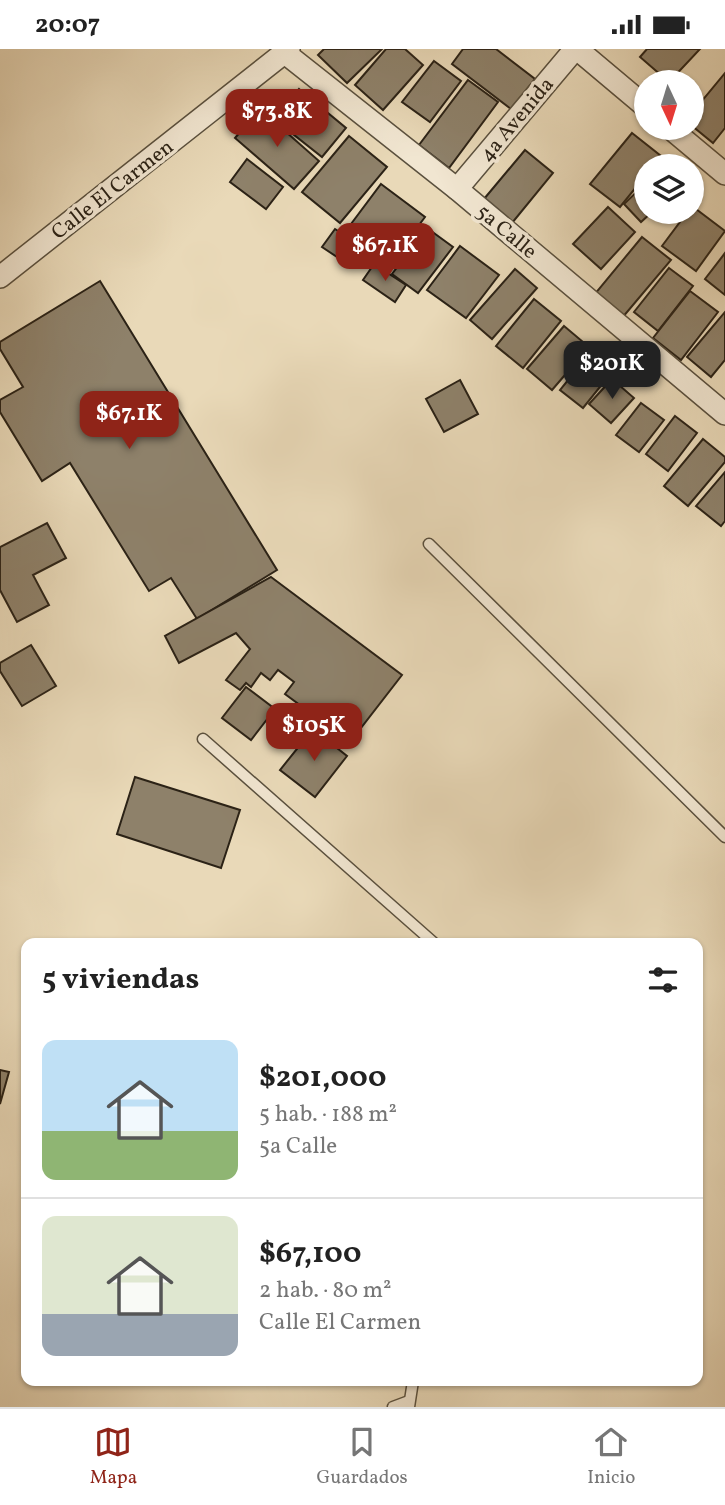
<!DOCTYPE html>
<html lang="es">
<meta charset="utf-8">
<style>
:root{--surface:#fff;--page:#f2f2f2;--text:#222;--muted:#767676;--line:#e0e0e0;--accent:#8f2418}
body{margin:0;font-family:Vollkorn,serif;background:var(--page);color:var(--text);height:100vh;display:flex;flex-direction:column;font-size:26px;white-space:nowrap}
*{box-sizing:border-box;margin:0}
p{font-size:23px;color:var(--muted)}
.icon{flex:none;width:38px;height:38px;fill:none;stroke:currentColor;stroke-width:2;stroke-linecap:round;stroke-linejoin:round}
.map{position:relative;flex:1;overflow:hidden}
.drawer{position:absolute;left:21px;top:889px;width:682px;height:448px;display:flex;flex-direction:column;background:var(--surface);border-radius:14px;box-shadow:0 2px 5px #0004}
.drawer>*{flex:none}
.needle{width:46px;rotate:176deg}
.tools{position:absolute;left:634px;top:21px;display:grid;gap:14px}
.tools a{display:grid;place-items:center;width:70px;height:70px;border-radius:50%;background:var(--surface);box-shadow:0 2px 5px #0004;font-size:35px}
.price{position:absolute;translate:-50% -60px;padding:0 16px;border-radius:14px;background:var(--accent);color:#fff;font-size:23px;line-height:46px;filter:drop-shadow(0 2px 4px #0008)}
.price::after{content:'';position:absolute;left:50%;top:42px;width:21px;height:16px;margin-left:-10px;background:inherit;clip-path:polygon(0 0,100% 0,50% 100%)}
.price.selected{background:#222;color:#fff}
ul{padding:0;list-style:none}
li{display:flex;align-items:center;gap:21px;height:175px;padding:0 21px}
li+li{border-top:2px solid var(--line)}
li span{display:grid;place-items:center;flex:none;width:196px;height:140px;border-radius:14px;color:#555}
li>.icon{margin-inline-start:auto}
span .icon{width:84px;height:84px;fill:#fffc;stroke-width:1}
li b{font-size:30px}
h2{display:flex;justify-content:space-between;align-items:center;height:84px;padding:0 21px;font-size:30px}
.status{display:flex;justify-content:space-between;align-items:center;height:49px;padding:0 35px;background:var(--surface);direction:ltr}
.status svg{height:19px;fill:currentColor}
.tab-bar{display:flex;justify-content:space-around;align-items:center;height:98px;border-top:2px solid var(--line);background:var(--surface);font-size:19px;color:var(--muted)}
.tab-bar a{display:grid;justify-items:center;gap:4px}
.tab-bar .selected{color:var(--accent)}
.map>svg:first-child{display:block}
.building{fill:#8e816a;stroke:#2b2216;stroke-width:2}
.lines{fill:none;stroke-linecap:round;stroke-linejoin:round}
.lane-casing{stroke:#5a503e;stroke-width:13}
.street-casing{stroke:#5a503e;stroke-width:24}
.lane{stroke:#f1e6d1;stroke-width:10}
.street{stroke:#f1e6d1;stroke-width:21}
.labels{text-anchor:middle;stroke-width:7;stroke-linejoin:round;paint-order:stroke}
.street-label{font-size:21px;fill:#2b2216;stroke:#f1e6d1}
</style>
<div class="status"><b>20:07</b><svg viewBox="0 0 49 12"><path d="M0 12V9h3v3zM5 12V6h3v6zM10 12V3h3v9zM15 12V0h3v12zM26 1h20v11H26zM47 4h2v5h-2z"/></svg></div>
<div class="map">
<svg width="725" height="1358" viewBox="0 0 725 1358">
<rect width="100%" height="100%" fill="#e9d9b8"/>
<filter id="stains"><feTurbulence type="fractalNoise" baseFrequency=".00286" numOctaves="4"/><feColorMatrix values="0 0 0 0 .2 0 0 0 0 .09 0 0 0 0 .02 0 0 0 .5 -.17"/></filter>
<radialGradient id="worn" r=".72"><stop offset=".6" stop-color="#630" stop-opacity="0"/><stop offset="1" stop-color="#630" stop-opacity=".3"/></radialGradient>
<!-- building -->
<g class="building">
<path d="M324 0H382L347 34 318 6Z"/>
<path d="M386 0H405L423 16 383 61 355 36Z"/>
<path d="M463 0H496L535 30 511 60 452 15Z"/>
<path d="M647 0H700L669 33 640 8Z"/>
<path d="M434 12 461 32 430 73 402 53Z"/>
<path d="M725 24V79L713 94 691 76V65Z"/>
<path d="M468 31 498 53 449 119 419 96Z"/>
<path d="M299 40 346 79 322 108 274 70Z"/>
<path d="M260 60 319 112 294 140 235 89Z"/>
<path d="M632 84 661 107 653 117H646V126L620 158 590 135Z"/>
<path d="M349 87 387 118 340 174 302 143Z"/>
<path d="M525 101 553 124 512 174 484 150Z"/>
<path d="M247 110 283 138 266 160 230 133Z"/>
<path d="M646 134V163H652L641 173 624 155Z"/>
<path d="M381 135 425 168 395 208 351 175Z"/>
<path d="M692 157 725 182 696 222 662 197Z"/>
<path d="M608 158 635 183 601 220 573 195Z"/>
<path d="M427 179 453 198 418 244 392 225Z"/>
<path d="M335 180 353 192 340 210 322 198Z"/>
<path d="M642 188 671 211 622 269 594 246Z"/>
<path d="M460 197 499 226 466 269 427 241Z"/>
<path d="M725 204V246L705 230Z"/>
<path d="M374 215 406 236 395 253 363 231Z"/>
<path d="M669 219 693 237 658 282 634 263Z"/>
<path d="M515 220 537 239 492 290 470 271Z"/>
<path d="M100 232 277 521 197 570 171 529 149 542 70 414 42 432 0 363V351L23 338 0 300V293Z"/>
<path d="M690 242 718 263 681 311 653 289Z"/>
<path d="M534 250 561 272 523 319 496 297Z"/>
<path d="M725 263V311L711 328 687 308Z"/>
<path d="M564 277 589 298 552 341 527 320Z"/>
<path d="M589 305 612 323 583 359 560 341Z"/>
<path d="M612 330 634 349 611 374 589 355Z"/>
<path d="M460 331 478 365 444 383 426 350Z"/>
<path d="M641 354 664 371 639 403 616 386Z"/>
<path d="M675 367 697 384 668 422 646 405Z"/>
<path d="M703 390 725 408V413L688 457 664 437Z"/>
<path d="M725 423V472L721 477 696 457Z"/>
<path d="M47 474 66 509 33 526 49 556 17 573 0 541V498Z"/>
<path d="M271 528 402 626 350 693 285 645 294 633 278 621 270 631 261 624 251 638 246 634 240 641 226 631 250 600 236 584 179 614 165 587Z"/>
<path d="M31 596 56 637 22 657 0 622V614Z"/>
<path d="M246 638 275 660 251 691 222 669Z"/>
<path d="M313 680 347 707 315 748 280 721Z"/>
<path d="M135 728 240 761 221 819 117 785Z"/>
<path d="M0 1021 9 1023 0 1055Z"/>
</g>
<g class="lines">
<!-- lane casing -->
<g class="lane-casing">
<g id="lane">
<path d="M429 495 725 788"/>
<path d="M203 690 434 894"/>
<path d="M393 1358 409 1352"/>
<path d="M409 1358 413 1332"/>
</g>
</g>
<!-- street casing -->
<g class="street-casing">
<g id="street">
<path d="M577 0 646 58"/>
<path d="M285 4 457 140 725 365"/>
<path d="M670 79 725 125"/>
<path d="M457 140 575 0"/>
<path d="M0 228 289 0"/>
</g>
</g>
<!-- lane -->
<use href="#lane" class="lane"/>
<!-- street -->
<use href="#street" class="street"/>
</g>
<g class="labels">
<!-- street labels -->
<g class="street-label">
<text transform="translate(516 70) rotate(-50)" y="7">4a Avenida</text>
<text transform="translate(112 140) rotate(-38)" y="7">Calle El Carmen</text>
<text transform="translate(507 182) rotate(40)" y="7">5a Calle</text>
</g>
</g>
<rect width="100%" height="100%" filter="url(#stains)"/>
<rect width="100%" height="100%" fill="url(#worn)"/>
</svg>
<div class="tools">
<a><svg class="needle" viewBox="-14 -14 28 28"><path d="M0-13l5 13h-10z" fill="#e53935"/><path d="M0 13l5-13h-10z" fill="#767676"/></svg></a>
<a><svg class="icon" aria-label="layers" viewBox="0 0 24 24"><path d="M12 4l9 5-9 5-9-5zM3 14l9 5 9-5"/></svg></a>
</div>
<b class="price" style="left:277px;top:100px">$73.8K</b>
<b class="price" style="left:385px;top:234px">$67.1K</b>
<b class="price selected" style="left:612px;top:352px">$201K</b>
<b class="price" style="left:129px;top:402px">$67.1K</b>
<b class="price" style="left:314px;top:714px">$105K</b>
<section class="drawer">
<h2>5 viviendas<svg class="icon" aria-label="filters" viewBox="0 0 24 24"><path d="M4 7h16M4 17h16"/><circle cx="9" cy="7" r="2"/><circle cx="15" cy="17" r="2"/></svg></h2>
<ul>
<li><span style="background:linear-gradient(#bfe0f5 65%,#8fb573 0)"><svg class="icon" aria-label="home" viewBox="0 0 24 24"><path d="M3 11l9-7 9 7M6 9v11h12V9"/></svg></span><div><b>$201,000</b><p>5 hab. · 188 m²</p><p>5a Calle</p></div></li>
<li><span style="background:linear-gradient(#dfe7d0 70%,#9aa5b1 0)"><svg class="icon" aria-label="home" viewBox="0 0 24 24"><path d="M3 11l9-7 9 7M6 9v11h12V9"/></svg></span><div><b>$67,100</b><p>2 hab. · 80 m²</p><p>Calle El Carmen</p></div></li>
</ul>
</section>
</div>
<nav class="tab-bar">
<a class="selected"><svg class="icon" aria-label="map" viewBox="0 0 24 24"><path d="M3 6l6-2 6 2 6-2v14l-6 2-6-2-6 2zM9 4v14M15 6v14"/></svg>Mapa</a>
<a><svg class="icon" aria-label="saved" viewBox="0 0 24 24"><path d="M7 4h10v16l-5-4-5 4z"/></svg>Guardados</a>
<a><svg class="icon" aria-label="home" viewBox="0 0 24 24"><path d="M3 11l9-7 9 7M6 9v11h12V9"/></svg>Inicio</a>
</nav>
